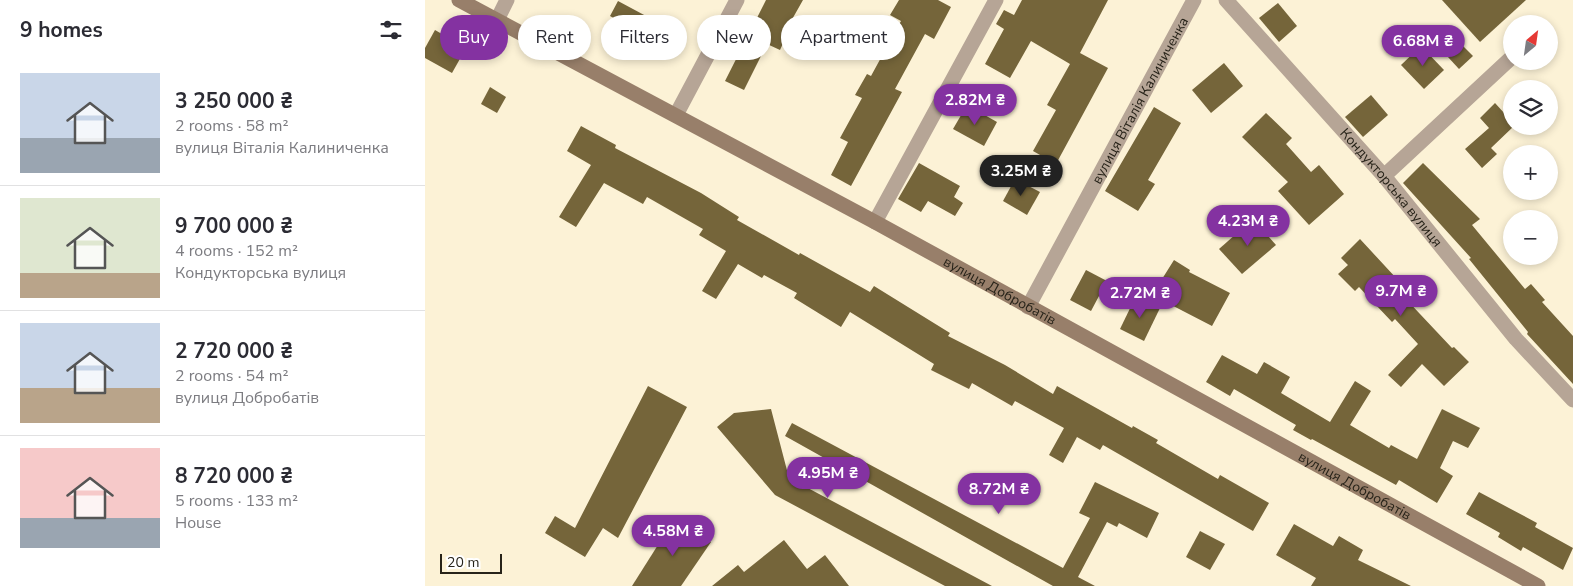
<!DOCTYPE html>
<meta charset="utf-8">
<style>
:root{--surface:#fff;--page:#f7f7f7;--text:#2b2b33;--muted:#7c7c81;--line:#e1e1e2;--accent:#8432a1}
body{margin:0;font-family:"Nunito Sans",sans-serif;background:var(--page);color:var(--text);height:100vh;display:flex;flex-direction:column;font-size:19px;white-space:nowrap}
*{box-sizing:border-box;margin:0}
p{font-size:16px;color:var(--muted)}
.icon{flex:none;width:28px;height:28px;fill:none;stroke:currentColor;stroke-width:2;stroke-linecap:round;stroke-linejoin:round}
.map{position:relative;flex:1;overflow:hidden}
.drawer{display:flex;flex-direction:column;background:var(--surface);width:425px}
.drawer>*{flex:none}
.hud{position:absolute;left:15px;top:15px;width:475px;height:45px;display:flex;gap:10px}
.needle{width:32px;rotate:29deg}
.controls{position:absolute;left:1078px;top:15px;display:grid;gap:10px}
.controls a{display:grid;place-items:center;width:55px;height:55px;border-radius:50%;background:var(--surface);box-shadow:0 2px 8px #0003;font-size:25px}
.scale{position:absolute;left:15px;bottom:12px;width:62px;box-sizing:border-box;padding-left:5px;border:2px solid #272319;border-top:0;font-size:14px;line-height:18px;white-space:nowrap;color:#272319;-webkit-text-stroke:4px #fff;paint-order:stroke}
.price{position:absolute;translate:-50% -42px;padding:0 11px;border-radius:18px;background:var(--accent);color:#fff;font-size:16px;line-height:32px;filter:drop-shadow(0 1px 2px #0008)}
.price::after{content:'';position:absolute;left:50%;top:30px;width:15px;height:11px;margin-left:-8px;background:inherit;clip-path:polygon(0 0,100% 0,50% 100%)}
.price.current{background:#222;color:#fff}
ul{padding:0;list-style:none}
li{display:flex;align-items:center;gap:15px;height:125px;padding:0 20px}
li+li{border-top:1px solid var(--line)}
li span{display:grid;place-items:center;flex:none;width:140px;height:100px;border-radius:0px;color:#555}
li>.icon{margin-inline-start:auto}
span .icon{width:60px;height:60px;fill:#fffc;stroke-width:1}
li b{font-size:21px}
h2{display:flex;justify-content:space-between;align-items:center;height:60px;padding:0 20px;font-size:21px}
.chip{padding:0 18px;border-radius:22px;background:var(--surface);box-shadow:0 2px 8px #0003;font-size:18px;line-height:45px}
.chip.current{background:var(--accent);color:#fff}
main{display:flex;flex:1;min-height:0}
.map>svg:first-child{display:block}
.building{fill:#75653a}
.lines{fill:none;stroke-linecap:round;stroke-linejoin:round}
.street{stroke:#b6a596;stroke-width:15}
.secondary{stroke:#987f6a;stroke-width:15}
.labels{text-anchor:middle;stroke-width:5;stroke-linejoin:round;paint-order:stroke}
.street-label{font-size:14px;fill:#272319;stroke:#fff}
</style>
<main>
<section class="drawer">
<h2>9 homes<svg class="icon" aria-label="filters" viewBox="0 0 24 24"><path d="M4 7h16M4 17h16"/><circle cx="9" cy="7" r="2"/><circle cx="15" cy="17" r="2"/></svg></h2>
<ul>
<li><span style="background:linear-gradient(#c9d6e8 65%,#9aa5b1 0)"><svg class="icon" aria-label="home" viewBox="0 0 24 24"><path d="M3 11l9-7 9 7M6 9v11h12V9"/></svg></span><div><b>3 250 000 ₴</b><p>2 rooms · 58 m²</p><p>вулиця Віталія Калиниченка</p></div></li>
<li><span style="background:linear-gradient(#dfe7d0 75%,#b9a48a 0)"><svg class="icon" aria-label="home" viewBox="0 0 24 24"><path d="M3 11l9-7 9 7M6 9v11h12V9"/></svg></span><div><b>9 700 000 ₴</b><p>4 rooms · 152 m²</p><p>Кондукторська вулиця</p></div></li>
<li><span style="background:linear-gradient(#c9d6e8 65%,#b9a48a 0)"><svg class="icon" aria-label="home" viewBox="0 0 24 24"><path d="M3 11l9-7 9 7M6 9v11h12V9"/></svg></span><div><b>2 720 000 ₴</b><p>2 rooms · 54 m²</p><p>вулиця Добробатів</p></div></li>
<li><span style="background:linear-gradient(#f6c9c9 70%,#9aa5b1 0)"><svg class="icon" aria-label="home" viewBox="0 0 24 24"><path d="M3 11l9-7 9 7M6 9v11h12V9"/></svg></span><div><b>8 720 000 ₴</b><p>5 rooms · 133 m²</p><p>House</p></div></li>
</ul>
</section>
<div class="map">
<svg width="1148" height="586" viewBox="0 0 1148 586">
<rect width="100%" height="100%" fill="#fcf2d6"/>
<!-- building -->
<g class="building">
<path d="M341 0H378L365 23 367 24 355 50 342 44 319 90 300 81Z"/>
<path d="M474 0H513L526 7 509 39 500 34 470 89 477 92 426 186 406 175 423 142 415 138 437 98 430 95 442 74 446 76 476 21 465 15Z"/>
<path d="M597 0H683L655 53 683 68 631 164 608 151 631 110 622 105 645 64 606 41 585 78 560 64 579 29 571 24 579 10 589 15Z"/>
<path d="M1017 0H1101L1055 42Z"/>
<path d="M193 1 249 31 234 58 197 38 203 26 185 16Z"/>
<path d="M853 3 872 26 854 42 834 18Z"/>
<path d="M10 30 41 48 27 73 0 58V48Z"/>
<path d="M1035 43 1048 56 1034 69 1022 56Z"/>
<path d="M996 46 1019 70 999 89 976 65Z"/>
<path d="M799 63 818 86 786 113 767 90Z"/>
<path d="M65 87 81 97 72 113 56 104Z"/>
<path d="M946 95 963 115 938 137 920 117Z"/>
<path d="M1070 103 1080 114 1086 108V126H1089L1066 148 1072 154 1057 168 1040 149 1064 128 1055 118Z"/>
<path d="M542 105 572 122 559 146 528 129Z"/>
<path d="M729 107 756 123 723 180 730 184 713 211 680 191Z"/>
<path d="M841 113 867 138 861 144 886 172 894 165 919 194 884 225 853 191 863 182 817 137Z"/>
<path d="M156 126 191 145 190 148 276 193 314 217 312 220 374 255 375 253 445 292 449 286 525 333 523 336 580 365 628 394 632 386 707 428 708 426 733 440 731 443 793 479 795 475 844 503 828 531 678 445 675 450 652 437 638 463 624 455 639 428 590 401 587 406 547 383 544 389 506 370 509 364 425 312 416 327 369 298 372 293 339 275 337 278 313 264 291 299 277 291 301 251 274 235 278 229 222 197 218 204 179 183 151 227 134 217 166 165 142 151Z"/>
<path d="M494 163 535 186 529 197 538 203 530 216 503 201 496 212 473 199Z"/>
<path d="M998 163 1055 219 1047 225 1100 289 1106 284 1120 300 1117 302 1148 336V384L1102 334 1103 332 1044 259 1046 258 978 183Z"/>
<path d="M590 179 615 192 602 215 578 201Z"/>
<path d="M828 219 851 245 817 274 794 249Z"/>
<path d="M935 239 984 292 979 297 1027 348 1029 347 1044 362 1019 386 997 364 976 387 963 375 993 344 970 319 967 322 934 287 930 291 913 274 923 265 916 258Z"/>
<path d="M749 260 765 270 764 272 805 293 787 326 727 295Z"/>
<path d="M661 270 682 281 666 311 645 300Z"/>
<path d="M711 296 735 308 719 341 695 329Z"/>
<path d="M797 355 832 374 839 362 865 377 856 393 905 422 930 381 946 391 925 425 964 448 966 445 992 459 1017 409 1055 428 1043 448 1028 441 1015 468 1028 476 1012 503 974 480 971 485 887 439 886 440 868 430 871 425 809 389 805 396 781 382Z"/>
<path d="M223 386 262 407 193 538 178 528 160 557 120 533 130 516 150 528Z"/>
<path d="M346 409 364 478 567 586H520L350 495 292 427 309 413Z"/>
<path d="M367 423 638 568 665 518 654 513 670 482 734 513 722 538 694 523 692 527 682 522 653 577 670 586H628L360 436Z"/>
<path d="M1054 492 1112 523 1110 527 1148 548 1138 570 1098 547 1096 551 1073 537 1075 533 1041 514Z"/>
<path d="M250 518 286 542 256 586H207Z"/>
<path d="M869 524 908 546 914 536 938 550 933 560 986 586H886L891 578 851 555Z"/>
<path d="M775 531 800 544 785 570 761 557Z"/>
<path d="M359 540 382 569 400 555 424 586H287L313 565 319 572Z"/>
</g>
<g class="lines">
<!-- street -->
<g class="street">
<path id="s1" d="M801 0 959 176 1091 339 1148 400"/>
<path d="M72 20 82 0"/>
<path d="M251 115 312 0"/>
<path d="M959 176 1086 58"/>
<path d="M450 222 571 0"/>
<path id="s2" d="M603 307 769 0"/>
</g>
<!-- secondary -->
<path class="secondary" id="s3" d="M34 0 450 222 1113 586"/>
</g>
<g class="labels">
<!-- street labels -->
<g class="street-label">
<text dy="5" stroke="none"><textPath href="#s2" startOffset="235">вулиця Віталія Калиниченка</textPath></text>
<text dy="5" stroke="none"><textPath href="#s1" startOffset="250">Кондукторська вулиця</textPath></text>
<text dy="5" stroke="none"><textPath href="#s3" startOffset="614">вулиця Добробатів</textPath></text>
<text dy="5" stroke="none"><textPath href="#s3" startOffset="1019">вулиця Добробатів</textPath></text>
</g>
</g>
</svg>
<div class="controls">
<a><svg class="needle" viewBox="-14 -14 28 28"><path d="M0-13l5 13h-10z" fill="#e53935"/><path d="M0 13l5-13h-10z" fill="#7c7c81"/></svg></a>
<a><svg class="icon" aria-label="layers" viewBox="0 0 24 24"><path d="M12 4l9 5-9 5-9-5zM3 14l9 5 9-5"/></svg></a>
<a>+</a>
<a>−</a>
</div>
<div class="scale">20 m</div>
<b class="price" style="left:998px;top:67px">6.68M ₴</b>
<b class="price" style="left:550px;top:126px">2.82M ₴</b>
<b class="price current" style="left:596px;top:197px">3.25M ₴</b>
<b class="price" style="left:823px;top:247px">4.23M ₴</b>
<b class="price" style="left:976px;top:317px">9.7M ₴</b>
<b class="price" style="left:715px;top:319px">2.72M ₴</b>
<b class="price" style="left:403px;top:499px">4.95M ₴</b>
<b class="price" style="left:574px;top:515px">8.72M ₴</b>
<b class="price" style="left:248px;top:557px">4.58M ₴</b>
<div class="hud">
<a class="chip current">Buy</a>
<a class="chip">Rent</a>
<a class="chip">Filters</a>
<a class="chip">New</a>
<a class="chip">Apartment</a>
</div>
</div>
</main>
